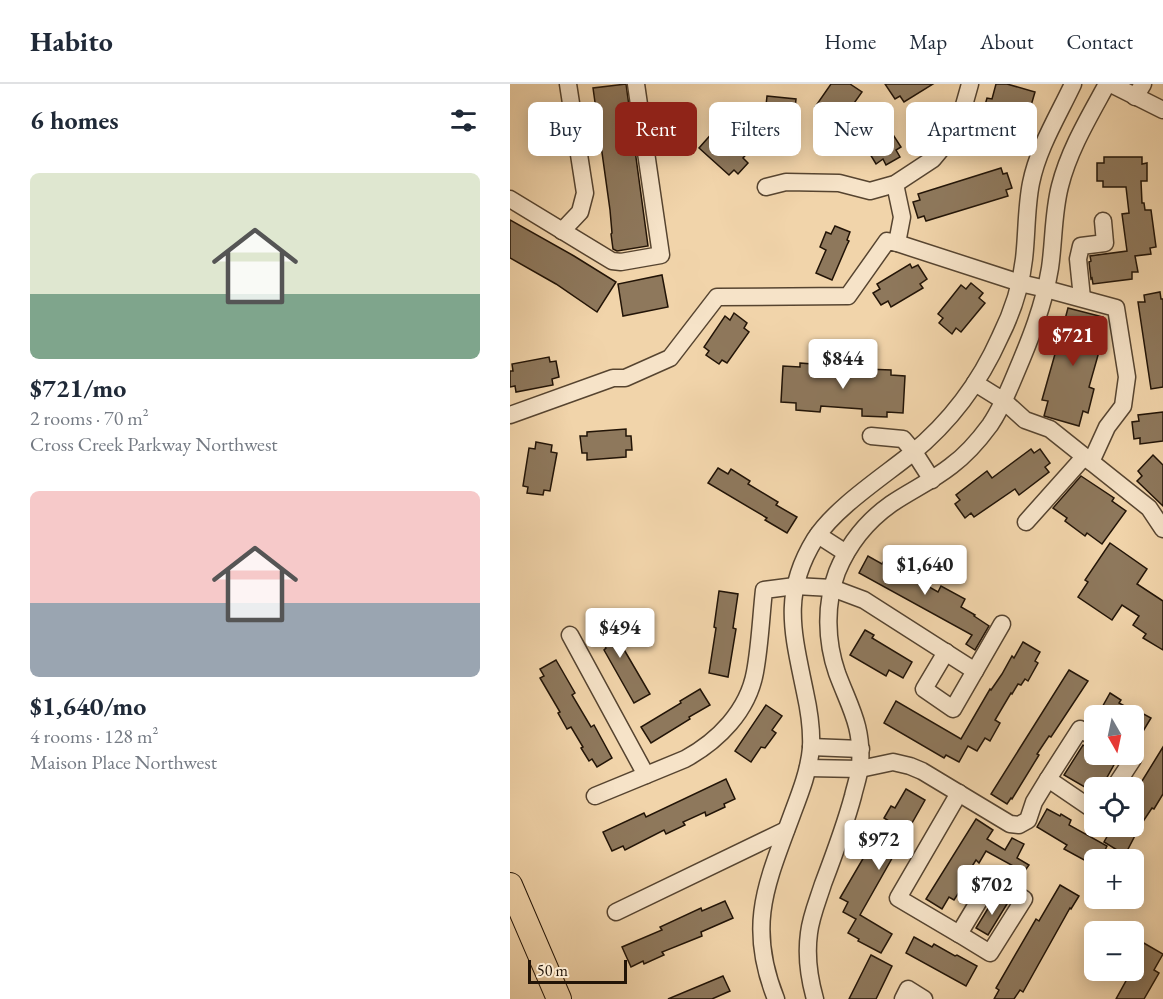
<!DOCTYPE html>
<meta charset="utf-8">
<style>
:root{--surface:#fff;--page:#f6f6f7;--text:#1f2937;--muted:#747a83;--line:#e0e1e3;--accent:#8f2418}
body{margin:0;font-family:"EB Garamond",serif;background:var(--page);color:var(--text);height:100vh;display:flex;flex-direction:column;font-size:22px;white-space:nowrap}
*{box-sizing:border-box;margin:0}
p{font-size:20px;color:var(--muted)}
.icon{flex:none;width:33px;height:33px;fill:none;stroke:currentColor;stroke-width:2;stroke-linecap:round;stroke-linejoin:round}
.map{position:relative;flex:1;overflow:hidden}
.details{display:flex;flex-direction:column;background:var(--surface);width:510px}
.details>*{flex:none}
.top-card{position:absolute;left:18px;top:18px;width:544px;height:54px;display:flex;gap:12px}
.needle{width:39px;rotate:171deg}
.controls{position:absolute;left:574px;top:621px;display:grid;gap:12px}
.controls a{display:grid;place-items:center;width:60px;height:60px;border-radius:9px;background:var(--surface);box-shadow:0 3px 15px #0003;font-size:30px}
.scale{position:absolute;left:18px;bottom:15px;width:99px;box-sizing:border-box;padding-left:6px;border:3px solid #221407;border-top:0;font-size:16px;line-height:21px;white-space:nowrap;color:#221407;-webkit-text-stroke:4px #f6e3c8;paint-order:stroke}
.price{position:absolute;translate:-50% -51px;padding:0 14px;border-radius:6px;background:#fff;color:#222;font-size:20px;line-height:39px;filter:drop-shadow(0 2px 3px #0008)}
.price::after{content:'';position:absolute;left:50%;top:36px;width:18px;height:14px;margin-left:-9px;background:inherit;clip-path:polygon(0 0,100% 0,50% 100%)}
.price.on{background:var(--accent);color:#fff}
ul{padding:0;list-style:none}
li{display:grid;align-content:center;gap:12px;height:318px;padding:0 30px}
li span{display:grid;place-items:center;height:186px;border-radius:9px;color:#555}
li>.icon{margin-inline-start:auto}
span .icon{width:108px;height:108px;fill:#fffc;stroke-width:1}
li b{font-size:26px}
h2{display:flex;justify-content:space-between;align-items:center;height:72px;padding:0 30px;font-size:26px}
.pill{padding:0 21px;border-radius:9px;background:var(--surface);box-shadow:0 3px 15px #0003;font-size:21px;line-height:54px}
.pill.on{background:var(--accent);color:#fff}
header{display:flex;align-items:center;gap:36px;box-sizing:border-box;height:84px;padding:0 30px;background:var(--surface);border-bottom:2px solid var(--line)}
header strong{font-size:28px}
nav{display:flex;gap:33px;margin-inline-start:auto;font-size:21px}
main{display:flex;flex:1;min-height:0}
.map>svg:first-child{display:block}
.building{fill:#8e785c;stroke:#221407;stroke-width:1.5}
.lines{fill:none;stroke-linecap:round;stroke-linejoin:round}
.minor-casing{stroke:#564430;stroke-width:19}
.highway-casing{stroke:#221407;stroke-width:26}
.minor{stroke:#f6e3c8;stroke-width:16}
.highway{stroke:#f1d4aa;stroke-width:24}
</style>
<header>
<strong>Habito</strong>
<nav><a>Home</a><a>Map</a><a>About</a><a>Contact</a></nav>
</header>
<main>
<section class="details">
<h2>6 homes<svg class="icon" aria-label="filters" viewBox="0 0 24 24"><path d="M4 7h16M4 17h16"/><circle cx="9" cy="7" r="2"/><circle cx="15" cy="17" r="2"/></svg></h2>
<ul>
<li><span style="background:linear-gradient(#dfe7d0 65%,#7fa58c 0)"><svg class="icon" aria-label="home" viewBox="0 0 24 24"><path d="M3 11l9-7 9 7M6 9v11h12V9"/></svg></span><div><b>$721/mo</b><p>2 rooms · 70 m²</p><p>Cross Creek Parkway Northwest</p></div></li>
<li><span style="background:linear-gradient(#f6c9c9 60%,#9aa5b1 0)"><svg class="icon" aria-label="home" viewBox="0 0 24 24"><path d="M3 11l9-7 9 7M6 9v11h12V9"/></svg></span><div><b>$1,640/mo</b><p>4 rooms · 128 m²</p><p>Maison Place Northwest</p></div></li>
</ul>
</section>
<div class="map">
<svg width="653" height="915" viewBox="0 0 653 915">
<rect width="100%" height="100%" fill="#f1d4aa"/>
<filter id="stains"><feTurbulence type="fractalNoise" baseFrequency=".00333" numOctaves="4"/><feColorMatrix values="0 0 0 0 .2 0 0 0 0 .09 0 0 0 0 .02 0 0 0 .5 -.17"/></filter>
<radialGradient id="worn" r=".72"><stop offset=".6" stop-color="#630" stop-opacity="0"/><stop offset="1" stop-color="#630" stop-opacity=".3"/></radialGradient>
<!-- building -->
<g class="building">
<path d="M116 0 138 162 107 167 103 165 101 150 102 149 100 126 83 4Z"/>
<path d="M321 0H340L352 8 330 39 324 36 320 42 307 32 311 27 305 23Z"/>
<path d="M375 0H423L394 18 390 12 385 15Z"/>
<path d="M486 0H497L525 8 520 25 523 26 521 37 516 51 513 50 509 67 469 57 474 39 470 38 477 14 482 15Z"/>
<path d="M257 12 286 15 282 55 276 54 275 61 252 59Z"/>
<path d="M361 31 365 36 371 32 391 63 386 66 390 73 376 81 373 75 366 80 343 42Z"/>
<path d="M212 38 242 64 233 74 238 79 228 90 224 86 219 91 189 64Z"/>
<path d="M594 73H632V80L637 79V97H631L632 119H634L635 126H641L646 163 640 164 641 170 625 172 628 188H622V195L583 200 582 194 581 195 579 178 581 177 580 172 617 167 612 130 619 129 616 103H593V97H587V79H594Z"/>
<path d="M491 84 493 90 497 89 502 104 496 106 498 112 416 137 414 132 408 134 403 118 410 116 408 110Z"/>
<path d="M0 136 64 172 106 198 87 228 46 200 0 174Z"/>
<path d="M325 142 340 148 337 156 339 157 337 161 322 196 306 189 316 166 310 163 316 148 321 150Z"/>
<path d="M400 180 402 184 408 181 417 195 410 200 413 204 381 223 378 217 371 221 363 209 370 205 367 200Z"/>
<path d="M152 191 158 223 113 232 108 200Z"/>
<path d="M461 199 473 209 469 214 475 219 451 248 446 244 442 250 429 239 433 234 428 230 451 201 456 205Z"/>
<path d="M650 208 651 215H653V303L641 305 628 218H635L634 211Z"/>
<path d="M558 224 593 233 589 249 594 250 579 303 584 305 578 329 573 327 569 342 534 332 538 317 532 316 547 263 542 262 548 237 554 239Z"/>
<path d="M224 229 237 239 234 244 239 248 217 279 212 276 209 280 196 271 199 267 194 263 215 232 220 236Z"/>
<path d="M39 273 40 278 46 277 49 293 42 295 43 301 6 308 5 302 0 303V287H3L2 280Z"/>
<path d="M290 279 315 281 314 285 329 287 356 289V285L381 286V291L395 292 393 329 377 328V333L352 332V325L311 322 310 328 286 326V319L271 318 273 282 290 283Z"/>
<path d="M653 328V357L630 360V354L624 355 622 338 629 337 628 331Z"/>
<path d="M116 345V352H121L122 366H116V373L77 376V369H72L70 352H77V348Z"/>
<path d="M26 358 42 361 41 368 47 369 40 407 34 406 33 411 17 409 18 403 13 402 19 364 25 365Z"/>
<path d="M521 365 524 369 530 365 540 379 535 383 539 388 509 411 505 405 464 433 461 429 455 434 445 420 450 416 446 411 477 387 482 394Z"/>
<path d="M643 371 653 381V422L627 397 632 392 628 387Z"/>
<path d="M208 384 218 390 221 385 240 397 238 400 268 418 266 421 287 433 277 449 255 436 257 434 198 399Z"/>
<path d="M571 392 604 414 602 417 616 427 592 460 577 449 575 452 555 437 557 434 543 424Z"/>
<path d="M600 459 637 485 627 500 653 517V566L633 554 636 550 623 541 629 532 612 521 602 536 568 513 578 498 575 496Z"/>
<path d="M377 471 402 485 398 491 428 508 431 502 455 515 451 523 465 531 464 532 479 542 465 566 456 560 462 551 349 489 358 472 372 480Z"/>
<path d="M209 507 228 510 223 544 226 545 218 593 199 589 206 544 204 543Z"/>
<path d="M96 529 111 555 109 557 140 610 124 619 94 566 96 564 81 537Z"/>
<path d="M355 546 364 551 362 554 402 578 393 594 379 586 376 592 340 571Z"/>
<path d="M513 558 530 568 525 577 528 579 518 597 515 595 511 601 508 600 502 610 501 609 485 636 490 639 480 657 475 654 467 667 458 662 449 678 436 671 434 674 374 639 386 617 451 655 480 605 481 606 492 590 502 572 504 574Z"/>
<path d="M46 576 65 609 62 611 81 643 84 641 102 674 87 683 82 675 79 677 71 664 73 663 61 643 57 645 48 629 50 628 30 594 34 592 30 585Z"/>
<path d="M559 586 578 597 541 653 539 652 527 670 529 671 502 715 501 714 497 720 481 710Z"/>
<path d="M190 605 200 621 179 633 180 635 141 659 131 643 171 619 170 617Z"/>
<path d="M600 609 611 616 609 619 629 630 630 628 641 634 632 649 624 645V632H598L590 627Z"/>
<path d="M256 621 272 632 262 646 266 649 255 664 251 663 241 678 225 667Z"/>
<path d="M573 661 585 669V670L594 673 605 679 591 704H585V709L554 691Z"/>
<path d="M653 663V710L644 725 642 724 630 742 615 771 594 758 603 742H624V710Z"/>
<path d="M216 695 225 715 214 720 215 723 196 732 195 728 173 738 175 741 156 750 154 746 115 766 113 762 102 767 93 748 134 729 136 733Z"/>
<path d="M396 705 415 716 350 831 382 850 371 869 348 857 349 855 338 849 346 835 333 828 338 818 330 814 365 754 368 756 379 737 374 734 381 722 385 724Z"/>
<path d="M537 725 550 732 551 730 561 736 559 741 597 762 590 776H582L578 773 576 777 554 765 557 761 527 743Z"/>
<path d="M466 735 483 746 477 755 495 766 502 754 514 760 507 774 519 781 514 788 476 767 469 779 466 776 452 798 455 799 444 816 439 813 432 825 416 815Z"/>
<path d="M550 801 569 812 561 825 560 824 513 908 510 906 504 915H484L489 906 486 904 526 835 529 837Z"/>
<path d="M485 813 497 820 478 851 466 844Z"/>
<path d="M215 817 223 834 191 848 192 852 152 868 154 871 134 880 133 877 121 883 112 863 152 846 150 843 191 824 192 827Z"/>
<path d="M404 853 422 863 424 860 445 872 447 871 467 882 456 902 396 869Z"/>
<path d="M632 858 653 870 644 886 649 889 634 915H606L622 886H624V872Z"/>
<path d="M361 871 382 882 366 915H339Z"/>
<path d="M213 892 220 907 202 915H158Z"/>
</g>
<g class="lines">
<!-- minor casing -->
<g class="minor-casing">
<g id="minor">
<path d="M601 0 653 26"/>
<path d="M625 13 633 0"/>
<path d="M385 100 392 133 387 159"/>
<path d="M256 103 276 98 329 99 360 107 385 100 423 75 447 46 460 0"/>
<path d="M0 115 102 177 111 178 151 171 126 0"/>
<path d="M52 147 70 128 75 109 58 0"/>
<path d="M572 214 568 175 571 162 595 159 593 137"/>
<path d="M465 299 494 317 515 336 540 345 639 424 653 445"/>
<path d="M0 331 103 294H115L160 274 207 213 338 212 377 157 387 159 510 199 536 205 606 224 617 293 613 322 597 343 581 378"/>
<path d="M361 352 393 355 404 368 422 396"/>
<path d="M516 438 574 373"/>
<path d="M308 451 336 469"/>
<path d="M60 551 136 691"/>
<path d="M436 568 414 605 443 625 492 540"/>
<path d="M585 654 570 645 538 695 585 727"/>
<path d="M301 663 351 665"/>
<path d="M298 684 350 685 383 678 400 682 412 687 500 740 509 741 518 736 524 718 538 695"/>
<path d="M604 704 623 675 614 670"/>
<path d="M85 712 175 675C208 657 238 627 245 588 250 561 251 533 254 506L285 502 322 504 354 516 465 587"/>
<path d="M482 795 514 815 480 869 449 850Z"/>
<path d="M106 828 276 746"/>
<path d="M449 850 388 814 449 709"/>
<path d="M266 915C236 840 257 799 283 728 291 707 299 686 301 664 302 645 299 626 295 608 283 549 271 510 305 455 325 424 371 394 401 370 439 339 470 298 490 253 502 229 511 202 514 175 517 150 516 124 521 99 528 64 548 32 563 0"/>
<path d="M305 915C299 894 296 871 299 849 301 832 308 816 313 800 324 771 335 742 343 712 345 703 349 692 350 682 353 642 340 624 327 589 316 557 315 520 327 488 338 461 357 437 381 420 400 407 422 397 441 382 456 371 469 356 480 341 490 326 498 308 505 291 520 256 534 221 540 184 544 157 543 129 550 102 559 66 579 33 597 0"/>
<path d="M393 915 398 905 414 915"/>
</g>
</g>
<!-- highway casing -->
<g class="highway-casing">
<path id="highway" d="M0 801 49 915"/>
</g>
<!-- minor -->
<use href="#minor" class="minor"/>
<!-- highway -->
<use href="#highway" class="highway"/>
</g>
<rect width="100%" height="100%" filter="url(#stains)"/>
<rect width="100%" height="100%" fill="url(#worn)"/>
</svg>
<div class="controls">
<a><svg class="needle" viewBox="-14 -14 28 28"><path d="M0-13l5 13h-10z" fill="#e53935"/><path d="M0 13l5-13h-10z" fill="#747a83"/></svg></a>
<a><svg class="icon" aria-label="locate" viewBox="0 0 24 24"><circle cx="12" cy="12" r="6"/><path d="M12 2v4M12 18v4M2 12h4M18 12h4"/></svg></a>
<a>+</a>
<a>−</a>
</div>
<div class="scale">50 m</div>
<b class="price on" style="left:563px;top:283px">$721</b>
<b class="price" style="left:333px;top:306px">$844</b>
<b class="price" style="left:415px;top:512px">$1,640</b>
<b class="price" style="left:110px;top:575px">$494</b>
<b class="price" style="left:369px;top:787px">$972</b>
<b class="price" style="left:482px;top:832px">$702</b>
<div class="top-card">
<a class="pill">Buy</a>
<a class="pill on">Rent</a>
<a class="pill">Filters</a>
<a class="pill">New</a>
<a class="pill">Apartment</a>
</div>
</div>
</main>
